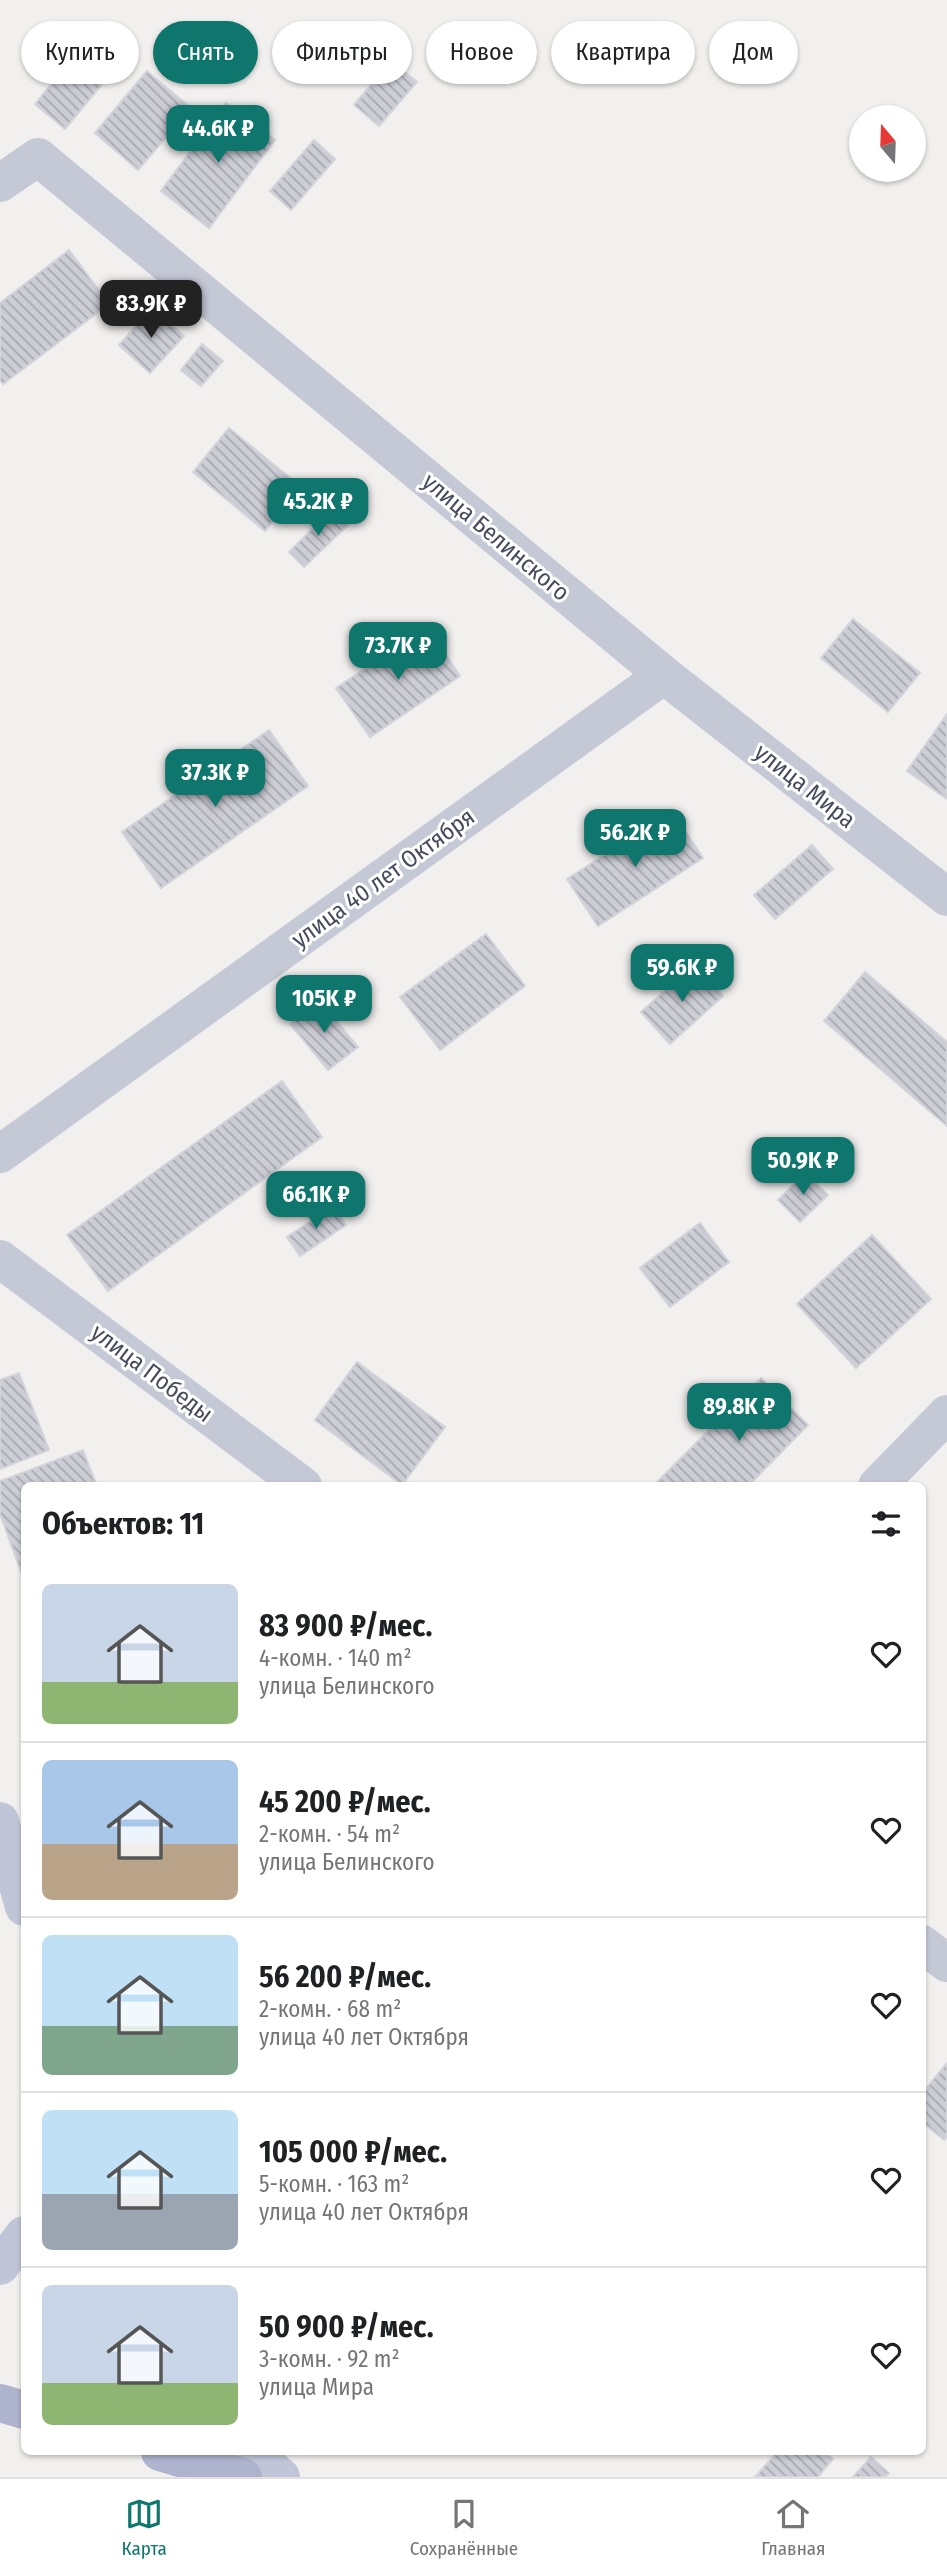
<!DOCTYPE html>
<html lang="ru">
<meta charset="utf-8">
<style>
:root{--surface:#fff;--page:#f6f6f6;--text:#202124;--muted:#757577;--line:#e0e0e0;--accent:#0f766e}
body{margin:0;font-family:"Fira Sans Condensed",sans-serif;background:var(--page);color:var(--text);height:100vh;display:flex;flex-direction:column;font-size:26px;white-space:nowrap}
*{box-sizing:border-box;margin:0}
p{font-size:23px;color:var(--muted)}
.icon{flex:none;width:38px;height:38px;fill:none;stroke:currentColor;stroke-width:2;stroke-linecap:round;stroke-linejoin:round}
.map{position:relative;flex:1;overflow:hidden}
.side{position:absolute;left:21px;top:1482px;width:905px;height:973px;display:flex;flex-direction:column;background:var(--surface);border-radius:10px;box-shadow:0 2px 5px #0004}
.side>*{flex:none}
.hud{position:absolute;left:21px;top:21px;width:906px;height:63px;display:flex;gap:14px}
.needle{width:46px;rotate:341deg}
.buttons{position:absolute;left:849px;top:105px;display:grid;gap:14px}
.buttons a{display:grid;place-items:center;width:77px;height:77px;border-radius:50%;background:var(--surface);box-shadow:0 2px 5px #0004;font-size:35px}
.price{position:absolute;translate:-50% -60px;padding:0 16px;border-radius:14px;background:var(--accent);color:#fff;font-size:23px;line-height:46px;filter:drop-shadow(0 2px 4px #0008)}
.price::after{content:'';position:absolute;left:50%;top:42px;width:21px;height:16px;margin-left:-10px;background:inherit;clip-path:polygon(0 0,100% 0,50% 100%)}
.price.active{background:#222;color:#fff}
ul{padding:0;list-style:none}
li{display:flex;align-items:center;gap:21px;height:175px;padding:0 21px}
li+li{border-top:2px solid var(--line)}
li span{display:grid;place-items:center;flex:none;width:196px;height:140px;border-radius:10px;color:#555}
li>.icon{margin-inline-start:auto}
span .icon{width:84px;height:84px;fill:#fffc;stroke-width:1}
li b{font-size:30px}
h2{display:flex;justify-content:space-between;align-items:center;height:84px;padding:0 21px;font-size:30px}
.tag{padding:0 24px;border-radius:32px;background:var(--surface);box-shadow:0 2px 5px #0004;font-size:24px;line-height:63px}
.tag.active{background:var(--accent);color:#fff}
.dock{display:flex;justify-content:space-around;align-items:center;height:98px;border-top:2px solid var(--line);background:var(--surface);font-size:19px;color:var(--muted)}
.dock a{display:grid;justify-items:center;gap:4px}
.dock .active{color:var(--accent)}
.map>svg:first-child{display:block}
.building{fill:url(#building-back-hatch);stroke:#d3d3da;stroke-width:2}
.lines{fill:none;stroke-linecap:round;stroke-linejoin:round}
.minor{stroke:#c5c9d6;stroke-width:38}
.secondary{stroke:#c1c5d8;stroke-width:38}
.primary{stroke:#aeb4ce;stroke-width:38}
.labels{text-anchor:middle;stroke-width:6;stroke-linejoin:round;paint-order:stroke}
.street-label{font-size:24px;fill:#474b5d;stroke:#fff}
</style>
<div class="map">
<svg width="947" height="2477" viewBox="0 0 947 2477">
<defs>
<pattern id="building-back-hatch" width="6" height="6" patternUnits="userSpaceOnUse" patternTransform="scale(1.75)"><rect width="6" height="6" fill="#cccdd5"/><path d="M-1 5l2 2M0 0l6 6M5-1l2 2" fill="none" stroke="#a7a8b0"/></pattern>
</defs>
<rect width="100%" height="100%" fill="#f2f0ef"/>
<!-- building -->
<g class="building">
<path d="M82 46 113 71 65 129 35 104Z"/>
<path d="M391 61 417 82 379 126 354 105Z"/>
<path d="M147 71 191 108 138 170 95 133Z"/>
<path d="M226 103 275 140 209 228 161 191Z"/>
<path d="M314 140 335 159 291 210 270 191Z"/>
<path d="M69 250 109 304 3 384 0 380V303Z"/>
<path d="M152 308 184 336 150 373 119 345Z"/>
<path d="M202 344 223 361 201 386 181 370Z"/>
<path d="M229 428 301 487 265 531 193 472Z"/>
<path d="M332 509 348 525 304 567 289 552Z"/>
<path d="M853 619 920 673 888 712 821 658Z"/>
<path d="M427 627 460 676 370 737 336 688Z"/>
<path d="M947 714V799L907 771Z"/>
<path d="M269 730 308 786 161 888 122 832Z"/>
<path d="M672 811 703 858 598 926 567 879Z"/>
<path d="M812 845 833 869 775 919 754 895Z"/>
<path d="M486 934 525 986 440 1050 400 997Z"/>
<path d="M695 964 723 996 670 1044 641 1012Z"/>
<path d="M865 972 947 1042V1126L824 1021Z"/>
<path d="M319 1000 358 1047 328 1070 290 1024Z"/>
<path d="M282 1081 322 1137 108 1291 67 1235Z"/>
<path d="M805 1173 828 1195 800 1222 778 1200Z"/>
<path d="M333 1206 346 1225 300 1256 287 1237Z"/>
<path d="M700 1223 729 1262 670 1307 640 1268Z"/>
<path d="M872 1235 931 1299 856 1368 797 1304Z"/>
<path d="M357 1362 445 1427 402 1485 315 1420Z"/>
<path d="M19 1373 49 1450 0 1469V1380Z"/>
<path d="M761 1378 808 1425 748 1486H653Z"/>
<path d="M83 1450 97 1486H24V1580L0 1514V1481Z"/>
<path d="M947 2063V2137L944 2140 922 2122V2093Z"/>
<path d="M777 2452H824L833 2459 818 2477H755Z"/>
<path d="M871 2457 889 2473 885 2477H853Z"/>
</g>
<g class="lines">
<!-- minor -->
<g class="minor">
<path d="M0 183 38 157 664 675 947 897"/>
<path d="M0 1154 664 675"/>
<path d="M0 1259 303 1486"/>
<path d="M877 1486 947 1414"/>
<path d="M922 1944 947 1963"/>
</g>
<!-- secondary -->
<g class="secondary">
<path d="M0 1821 24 1907"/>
<path d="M0 2266 24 2235"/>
<path d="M252 2452 281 2477"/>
</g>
<!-- primary -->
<g class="primary">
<path d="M0 2403 24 2410"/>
<path d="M160 2452 243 2477"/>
</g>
</g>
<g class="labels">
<!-- street labels -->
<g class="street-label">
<text transform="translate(496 537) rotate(40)" y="8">улица Белинского</text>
<text transform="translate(805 786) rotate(38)" y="8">улица Мира</text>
<text transform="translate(383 878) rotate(-36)" y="8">улица 40 лет Октября</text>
<text transform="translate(152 1373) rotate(37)" y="8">улица Победы</text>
</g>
</g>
</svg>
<div class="buttons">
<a><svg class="needle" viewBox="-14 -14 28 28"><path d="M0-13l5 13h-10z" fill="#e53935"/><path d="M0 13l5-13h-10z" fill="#757577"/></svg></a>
</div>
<b class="price" style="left:218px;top:165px">44.6K ₽</b>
<b class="price active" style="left:151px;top:340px">83.9K ₽</b>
<b class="price" style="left:318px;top:538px">45.2K ₽</b>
<b class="price" style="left:398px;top:682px">73.7K ₽</b>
<b class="price" style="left:215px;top:809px">37.3K ₽</b>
<b class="price" style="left:635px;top:869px">56.2K ₽</b>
<b class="price" style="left:682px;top:1004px">59.6K ₽</b>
<b class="price" style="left:324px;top:1035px">105K ₽</b>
<b class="price" style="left:803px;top:1197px">50.9K ₽</b>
<b class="price" style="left:316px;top:1231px">66.1K ₽</b>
<b class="price" style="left:739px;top:1443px">89.8K ₽</b>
<div class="hud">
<a class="tag">Купить</a>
<a class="tag active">Снять</a>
<a class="tag">Фильтры</a>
<a class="tag">Новое</a>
<a class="tag">Квартира</a>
<a class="tag">Дом</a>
</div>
<section class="side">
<h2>Объектов: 11<svg class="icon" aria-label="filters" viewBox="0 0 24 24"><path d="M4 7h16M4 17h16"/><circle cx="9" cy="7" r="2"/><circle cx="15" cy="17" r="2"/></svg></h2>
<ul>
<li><span style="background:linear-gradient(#c9d6e8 70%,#8fb573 0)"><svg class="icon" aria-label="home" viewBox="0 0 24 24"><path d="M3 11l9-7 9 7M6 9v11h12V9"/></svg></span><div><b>83 900 ₽/мес.</b><p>4-комн. · 140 m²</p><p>улица Белинского</p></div><svg class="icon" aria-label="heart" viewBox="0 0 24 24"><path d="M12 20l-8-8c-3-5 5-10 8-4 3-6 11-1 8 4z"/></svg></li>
<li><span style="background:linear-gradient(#a9c7e8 60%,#b9a48a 0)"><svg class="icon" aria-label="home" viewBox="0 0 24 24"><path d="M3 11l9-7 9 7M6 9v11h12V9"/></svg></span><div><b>45 200 ₽/мес.</b><p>2-комн. · 54 m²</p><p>улица Белинского</p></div><svg class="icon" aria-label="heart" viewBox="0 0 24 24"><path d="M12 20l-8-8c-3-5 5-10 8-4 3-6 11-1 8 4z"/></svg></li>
<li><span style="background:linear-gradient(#bfe0f5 65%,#7fa58c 0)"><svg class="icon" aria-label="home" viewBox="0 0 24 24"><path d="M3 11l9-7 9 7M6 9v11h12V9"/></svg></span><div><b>56 200 ₽/мес.</b><p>2-комн. · 68 m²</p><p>улица 40 лет Октября</p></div><svg class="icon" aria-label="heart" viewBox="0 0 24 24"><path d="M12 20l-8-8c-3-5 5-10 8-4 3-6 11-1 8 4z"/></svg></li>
<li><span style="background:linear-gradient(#bfe0f5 60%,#9aa5b1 0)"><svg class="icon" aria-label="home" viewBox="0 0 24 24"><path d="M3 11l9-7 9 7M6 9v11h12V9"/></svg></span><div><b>105 000 ₽/мес.</b><p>5-комн. · 163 m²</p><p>улица 40 лет Октября</p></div><svg class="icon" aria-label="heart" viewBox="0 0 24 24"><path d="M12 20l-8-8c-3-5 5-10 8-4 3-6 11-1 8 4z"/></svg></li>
<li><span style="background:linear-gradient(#c9d6e8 70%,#8fb573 0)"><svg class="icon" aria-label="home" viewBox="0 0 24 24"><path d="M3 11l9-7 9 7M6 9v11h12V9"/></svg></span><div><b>50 900 ₽/мес.</b><p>3-комн. · 92 m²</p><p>улица Мира</p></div><svg class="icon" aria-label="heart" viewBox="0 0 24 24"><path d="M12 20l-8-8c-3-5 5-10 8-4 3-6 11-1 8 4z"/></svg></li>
</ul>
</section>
</div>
<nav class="dock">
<a class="active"><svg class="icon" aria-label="map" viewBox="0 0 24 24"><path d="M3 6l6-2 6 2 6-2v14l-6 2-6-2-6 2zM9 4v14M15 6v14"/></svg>Карта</a>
<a><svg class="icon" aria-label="saved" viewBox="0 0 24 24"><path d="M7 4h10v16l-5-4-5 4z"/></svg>Сохранённые</a>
<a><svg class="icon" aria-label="home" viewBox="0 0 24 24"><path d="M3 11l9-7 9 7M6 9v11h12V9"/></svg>Главная</a>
</nav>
